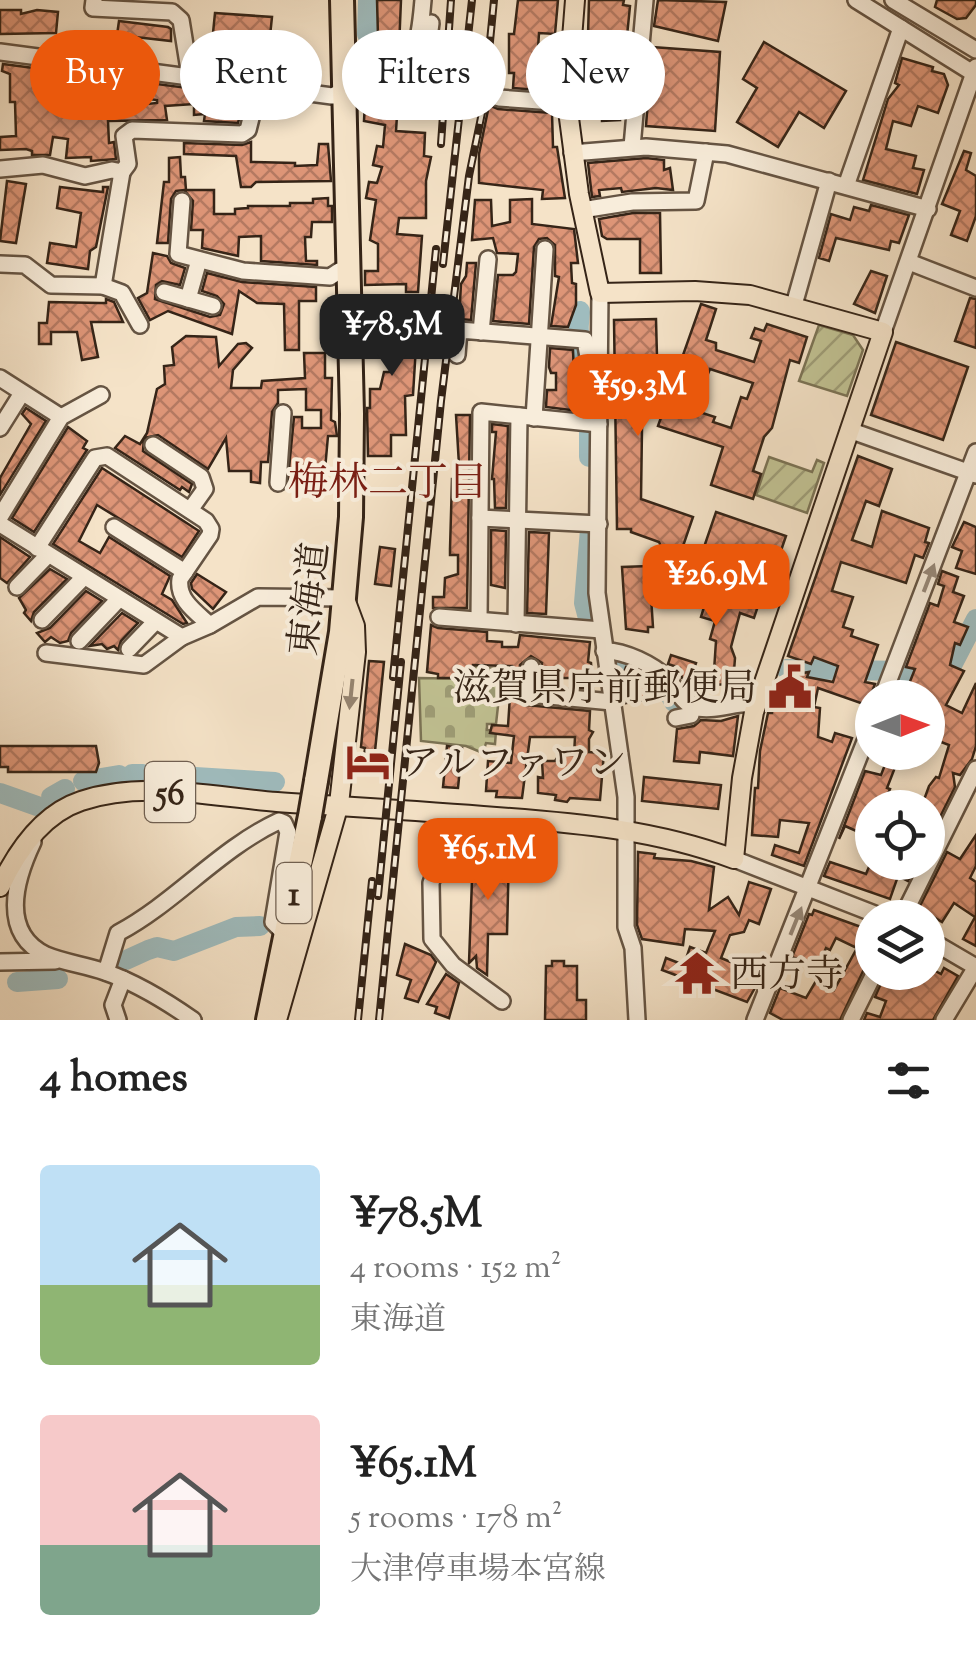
<!DOCTYPE html>
<meta charset="utf-8">
<style>
:root{--surface:#fff;--page:#f2f2f2;--text:#222;--muted:#767676;--accent:#ea580c}
body{margin:0;font-family:"Sorts Mill Goudy","Noto Serif JP",serif;background:var(--page);color:var(--text);height:100vh;display:flex;flex-direction:column;font-size:38px;white-space:nowrap}
*{box-sizing:border-box;margin:0}
p{font-size:32px;color:var(--muted)}
.icon{flex:none;width:55px;height:55px;fill:none;stroke:currentColor;stroke-width:2;stroke-linecap:round;stroke-linejoin:round}
.map{position:relative;height:1020px;overflow:hidden}
.side{display:flex;flex-direction:column;background:var(--surface);flex:1}
.side>*{flex:none}
.banner{position:absolute;left:30px;top:30px;width:918px;height:90px;display:flex;gap:20px}
.needle{width:65px;rotate:89deg}
.controls{position:absolute;left:855px;top:680px;display:grid;gap:20px}
.controls a{display:grid;place-items:center;width:90px;height:90px;border-radius:50%;background:var(--surface);box-shadow:0 5px 15px #0003;font-size:50px}
.price{position:absolute;translate:-50% -85px;padding:0 22px;border-radius:20px;background:var(--accent);color:#fff;font-size:32px;line-height:65px;filter:drop-shadow(0 2px 5px #0008)}
.price::after{content:'';position:absolute;left:50%;top:60px;width:30px;height:22px;margin-left:-15px;background:inherit;clip-path:polygon(0 0,100% 0,50% 100%)}
.price.current{background:#222;color:#fff}
ul{padding:0;list-style:none}
li{display:flex;align-items:center;gap:30px;height:250px;padding:0 40px}
li span{display:grid;place-items:center;flex:none;width:280px;height:200px;border-radius:10px;color:#555}
li>.icon{margin-inline-start:auto}
span .icon{width:120px;height:120px;fill:#fffc;stroke-width:1}
li b{font-size:42px}
h2{display:flex;justify-content:space-between;align-items:center;height:120px;padding:0 40px;font-size:42px}
.pill{padding:0 35px;border-radius:45px;background:var(--surface);box-shadow:0 5px 15px #0003;font-size:35px;line-height:90px}
.pill.current{background:var(--accent);color:#fff}
.map>svg:first-child{display:block}
.cemetery{fill:url(#cemetery-stones);stroke:#7b7355;stroke-width:2.5}
.garden{fill:url(#garden-furrows);stroke:#7b7355;stroke-width:2.5}
.lines{fill:none;stroke-linecap:round;stroke-linejoin:round}
.river{stroke:#9fbcbe;stroke-width:20}
.building{fill:url(#building-cross-hatch);stroke:#352417;stroke-width:2.5;fill-rule:evenodd}
.minor-casing{stroke:#655443;stroke-width:20}
.major-casing{stroke:#352417;stroke-width:22}
.highway-casing{stroke:#352417;stroke-width:28}
.minor{stroke:#f8eddb;stroke-width:15}
.major{stroke:#f5e3c8;stroke-width:18}
.highway{stroke:#f5e3c8;stroke-width:22}
.rail-casing{stroke:#352417;stroke-width:8}
.rail{stroke:#f8eddb;stroke-width:4;stroke-dasharray:11;stroke-linecap:butt}
.highway-bridge-casing{stroke:#352417;stroke-width:28;stroke-linecap:butt}
.highway-bridge{stroke:#f5e3c8;stroke-width:22}
.oneway{fill:#968879}
.oneway2{fill:#958470}
.labels{text-anchor:middle;stroke-width:8;stroke-linejoin:round;paint-order:stroke}
.shield{fill:#f8eddb;stroke:#706052;stroke-width:2.5}
.shield-label{font-size:35px;font-weight:bold;fill:#352417}
.street-label{font-size:38px;fill:#352417;stroke:#f8eddb}
.poi-label{font-size:38px;fill:#352417;stroke:#f8eddb;text-anchor:start}
.neighbourhood-label{font-size:40px;fill:#7a1f14;stroke:#f8eddb}
</style>
<div class="map">
<svg width="976" height="1020" viewBox="0 0 976 1020">
<defs>
<pattern id="cemetery-stones" width="16" height="16" patternUnits="userSpaceOnUse" patternTransform="scale(2.5)"><rect width="16" height="16" fill="#c1c293"/><path d="M2 7V4a2 2 0 0 1 4 0v3zM10 15v-3a2 2 0 0 1 4 0v3z" fill="#9e9d77"/></pattern>
<pattern id="garden-furrows" width="10" height="10" patternUnits="userSpaceOnUse" patternTransform="scale(2.5)"><rect width="10" height="10" fill="#c1c293"/><path d="M-1 1l2-2M0 10L10 0M9 11l2-2" fill="none" stroke="#9e9d77"/></pattern>
<pattern id="building-cross-hatch" width="8" height="8" patternUnits="userSpaceOnUse" patternTransform="scale(2.5)"><rect width="8" height="8" fill="#dd9577"/><path d="M0 0l8 8M0 8l8-8" fill="none" stroke="#b47961"/></pattern>
</defs>
<rect width="100%" height="100%" fill="#f5e3c8"/>
<filter id="stains"><feTurbulence type="fractalNoise" baseFrequency=".002" numOctaves="4"/><feColorMatrix values="0 0 0 0 .2 0 0 0 0 .09 0 0 0 0 .02 0 0 0 .5 -.17"/></filter>
<radialGradient id="worn" r=".72"><stop offset=".6" stop-color="#630" stop-opacity="0"/><stop offset="1" stop-color="#630" stop-opacity=".3"/></radialGradient>
<!-- cemetery -->
<path class="cemetery" d="M475 666 502 670 496 724H487V730L496 731 495 744 486 743 483 753 466 746 421 741 419 678 474 679Z"/>
<!-- garden -->
<g class="garden">
<path d="M819 325 853 335 863 350 847 396 799 381Z"/>
<path d="M769 457 812 472 817 460 824 463 807 513 756 495Z"/>
</g>
<g class="lines">
<!-- river -->
<g class="river">
<path d="M368 0 367 34 408 69"/>
<path d="M580 311C575 349 586 375 587 412"/>
<path d="M589 428V457"/>
<path d="M589 622 584 603 590 529"/>
<path d="M625 660 662 681 674 702 685 710"/>
<path d="M786 669 904 671 945 679 976 619"/>
<path d="M132 774H143"/>
<path d="M163 775 275 782"/>
<path d="M83 781 119 775"/>
<path d="M0 793 37 806"/>
<path d="M51 797 65 789"/>
<path d="M126 960 148 950 157 947 174 951 236 927 260 926"/>
<path d="M17 982 58 979"/>
</g>
</g>
<!-- building -->
<g class="building">
<path d="M377 0H401L399 48H390L378 36Z"/>
<path d="M518 0H558L555 34 539 33 538 49 555 50V58H548L547 77H552L551 91 513 88 514 73H509V34H514Z"/>
<path d="M589 0H624L623 5 630 6 627 36H588Z"/>
<path d="M658 0 726 2 718 41 654 26Z"/>
<path d="M937 0H976V5L966 18 957 19 935 7Z"/>
<path d="M0 10H21V14L37 10 58 12 56 33 0 34Z"/>
<path d="M215 13 272 17 268 55 243 57 242 62 221 60V54L211 53Z"/>
<path d="M119 21 168 27 171 29V41L117 35Z"/>
<path d="M764 42 846 91 824 128 799 112 778 147 737 122 757 88 743 79Z"/>
<path d="M652 47 720 52 715 131 646 126Z"/>
<path d="M584 51 600 56 624 58V86L620 87 622 103 618 104 620 120 602 121V96L581 95Z"/>
<path d="M902 58 933 67 932 71 944 74 948 85 938 113 918 106 911 126 893 121 886 149 916 156 913 168 924 170 917 194 863 180 888 99 899 85 895 83Z"/>
<path d="M3 64 188 88V92L245 96 238 123 204 121 205 114 194 115V104L165 106 167 120 108 121 109 143 114 142 116 159 91 161V157L66 158 68 139 53 137 50 155H32V151L26 149 0 150V137L16 136 15 102H10V74L2 71ZM68 89 157 100V103L74 112V108H68Z"/>
<path d="M387 101H398L396 131 425 133 424 156 431 157 426 181V218H399L397 234 422 236 418 292H406V284L365 285V271H378V244L370 240 376 200 366 198 369 182 377 183 382 167 373 165 377 146 383 147 385 125 364 121 365 102 386 103Z"/>
<path d="M489 105 498 109 552 113 553 147H557L565 198 542 199 543 190 479 183V154Z"/>
<path d="M251 142V162L295 163V166L317 165 319 144H328L331 181 256 182 251 187H241L236 156 184 154V143L242 145Z"/>
<path d="M964 151 971 153 966 170 976 176V216L967 241 951 235 960 211 942 204Z"/>
<path d="M180 157 181 177H185L186 190H214V214H235V209L248 208V206H290V203H313V199L328 198V206H332V222H312L311 237H305L306 261H317V265L261 261V236L239 237 238 256 202 248 203 230H191L193 201 184 190 176 191 171 199 168 243H157L164 182H169V158Z"/>
<path d="M646 158 664 160V170L670 168 673 190 656 188 622 192 621 188 599 190 600 196 592 197 588 163Z"/>
<path d="M7 181 26 184 16 243 0 241Z"/>
<path d="M60 187 103 192V187H108L96 247 90 251 88 269 47 263 50 243 76 247 81 213 57 208Z"/>
<path d="M532 199V224L574 229 578 263H571L572 283 576 284V305L568 327 551 326 559 277 555 276V245L547 238 539 239 534 247 529 324 493 321 498 275H513L516 272 518 254 497 253 493 238 472 240 475 200H491L492 226 510 222V200Z"/>
<path d="M871 205 909 215 899 243 891 241 889 250 836 238 829 261 819 258 831 214 850 220 854 207 869 211Z"/>
<path d="M633 213H660L661 273H640V239H607L602 236 599 219Z"/>
<path d="M153 253 167 256 171 263 185 268 180 285 162 281 156 285 155 299 210 317 220 315 224 304 217 296 202 291 207 273 242 282 316 287V301H299V350H285L284 304 257 303 239 291 232 334 168 311 150 320 138 298 147 293Z"/>
<path d="M467 263H476L471 320 459 319 461 284 466 276Z"/>
<path d="M871 271 887 276 875 313 854 304Z"/>
<path d="M970 298 976 299V348L955 341Z"/>
<path d="M106 299 114 302 123 322H91L98 357 82 360 77 332H51V344H39V323H47L49 302 100 303H106Z"/>
<path d="M701 304 716 309 706 340 716 343V350L754 362 761 341 751 338 755 328 764 331 767 324 807 337 799 363 790 360 772 428 764 437 753 471 761 474 753 499 711 485 723 447 658 426ZM710 369 753 383 747 399 741 397 731 428 713 422 715 417 693 410Z"/>
<path d="M366 313H418L413 395 405 396 406 435H391V456H368L367 408H370V389H380L384 372H391V356H385V337H371V332H366Z"/>
<path d="M656 319 657 357 643 358 641 499 693 517 681 552 661 546 659 542 631 532V529H617L614 320Z"/>
<path d="M186 336 216 337 219 366 238 344 246 343 252 348 233 370 231 388H261L262 381 305 378 304 353H325V378H332L331 420 335 422 337 436H328L323 492 287 489 294 417H302V428H321V410H306V389L278 390V403L272 412 268 462H261L260 483 251 482V471H229L226 438 208 469 158 435 144 438 143 451 192 484 189 492 182 487 180 490 115 448 125 436 140 444 147 433 157 389 165 384 164 366 174 365 172 347Z"/>
<path d="M896 342 968 367 943 440 871 415Z"/>
<path d="M550 348 573 350 574 375H578L579 411 546 407 547 390H556V373H551L549 367Z"/>
<path d="M26 408 46 421 0 495V478L31 424 22 414Z"/>
<path d="M456 415H470L467 608H433V597H444L445 578 458 574V555H450V549L452 479H456V465H459Z"/>
<path d="M492 424 508 426 506 508H495L494 479H492L496 432H492Z"/>
<path d="M68 427 87 441 83 448 87 450 34 532 12 518Z"/>
<path d="M858 456 892 469 879 506 866 501 852 540 872 547 882 511 929 528 925 542 929 543 923 558 915 555 906 583 841 562 832 591 853 597 843 627 853 630 851 636 878 645 865 682 875 684 871 695 872 707 818 688 814 707 820 708 818 737 832 742 835 733 852 738 804 866 772 855 775 845 799 853 809 823 780 820 778 837 752 835 755 788H758L760 751 768 713H772V702L787 676 809 672 807 677 833 682 838 666 814 657 811 664 788 656Z"/>
<path d="M102 468 199 531 182 557 97 505 79 541 100 553 109 537 170 576 162 594 172 600 187 623 183 624 53 544Z"/>
<path d="M716 512 786 536 773 574 703 550Z"/>
<path d="M964 522 976 527V574L956 568 962 551 952 547Z"/>
<path d="M491 530 506 531 505 588 491 585Z"/>
<path d="M529 532 549 533 546 614 527 613Z"/>
<path d="M0 537 30 557 7 583 0 578Z"/>
<path d="M380 547 395 549 391 586 375 584Z"/>
<path d="M649 566 653 627H648V632L626 629 622 567Z"/>
<path d="M50 569 67 579 34 612 31 621 24 613 26 610 19 598Z"/>
<path d="M942 571 958 577 953 592 964 596 954 622 968 627 960 645 955 643 950 665 964 671 946 705 962 713 976 683V746L972 759 960 775 953 773 955 787 928 841V808H921L929 786 936 777 939 778 949 745 928 737V698H896L900 686 907 689 915 669 906 667 930 603 938 606 944 586 938 584Z"/>
<path d="M197 574 226 592 213 609 192 589 191 583Z"/>
<path d="M693 576 738 589 736 596 758 606 754 618 740 613 731 647 735 658 733 684 708 685V679L691 678 690 681 682 678 680 668 668 664 671 655 696 663 694 669 714 671 716 641 710 639 715 621 701 617 704 607 686 601Z"/>
<path d="M86 591 102 601 71 633 68 641 60 643 51 637 45 642 37 633 50 628Z"/>
<path d="M122 613 138 623 121 641 118 650 114 646 107 649 102 644 90 646Z"/>
<path d="M431 625 438 628 487 632V641L502 642V647H518L520 635 590 642 588 662 591 663 593 689 574 687V678H550V685L540 684 542 663 531 656 520 665 517 694 521 702 526 705 590 711 589 730 593 732 589 739V752L604 753 600 800 570 798 567 802 555 800 556 795 538 793V777L543 778 542 761H555L559 755H574L575 737H530L522 798 496 797 497 791H486L488 761 511 763 514 736 490 733 492 725 508 726 512 666 473 665V678H438V674L427 672Z"/>
<path d="M369 661 384 662 373 771 363 770 365 748 361 747Z"/>
<path d="M626 667 632 669 639 681 642 674 645 676 646 700 626 703 623 675Z"/>
<path d="M738 716 733 756 700 752 699 763 674 761 677 729 694 726 701 720 721 721Z"/>
<path d="M0 746H96L99 763 96 772H8V767H0Z"/>
<path d="M447 746 462 748 458 788 443 787Z"/>
<path d="M890 752H901L887 788 890 789 888 794 909 808H872V845L858 841 861 833 845 826 839 839 865 771 881 775Z"/>
<path d="M644 777 721 785 718 809 642 801Z"/>
<path d="M976 835V866L970 878 976 882V946L963 939 975 917 954 903 942 922 919 908 947 852 960 859Z"/>
<path d="M473 852H509L507 934H488L487 975 477 968 476 956 469 963Z"/>
<path d="M638 852 655 854 654 858 691 861 714 867 709 910 728 897 739 915 749 882 771 889 759 924 749 920 744 932 730 935 721 958 738 965 733 978 756 986 747 1002 662 970 666 958 684 965 690 947 706 953 715 931 685 929 683 945 642 939 637 925Z"/>
<path d="M830 862 866 874 871 862H917L908 881 898 876 890 899 824 876Z"/>
<path d="M814 910 872 931V961L865 967 840 1020H783L770 1013 780 988 806 998 816 981 834 990 857 948 836 938 830 950 826 948 818 967 792 957 809 914 812 915Z"/>
<path d="M405 944 431 955 436 962 418 1002 405 998 411 980 397 975Z"/>
<path d="M552 961H564V966H577V1000H586V1020H545L546 966H552Z"/>
<path d="M928 967 941 974 944 968 958 976 933 1020H864L867 1013 880 1017 886 1001 875 997 886 972H902L899 978 915 985 921 972H928Z"/>
<path d="M446 974 459 983 449 1018 435 1013 437 1007 427 1004Z"/>
</g>
<g class="lines">
<!-- minor casing -->
<g class="minor-casing">
<g id="minor">
<path d="M94 0 93 8 172 12 181 20 190 76"/>
<path d="M856 0 976 75"/>
<path d="M893 0 976 50"/>
<path d="M601 45 640 48"/>
<path d="M0 52 332 96C339 93 346 88 353 86 363 82 374 82 384 79 419 67 420 32 423 0"/>
<path d="M394 91C420 76 428 53 431 23"/>
<path d="M499 98 567 103"/>
<path d="M632 147 645 0"/>
<path d="M572 153 646 147 727 154 928 209"/>
<path d="M0 169 43 165 85 176 112 170 122 172 128 164 124 136 132 130 242 134 248 130 259 86"/>
<path d="M846 186 901 28"/>
<path d="M182 201 178 254 243 271 330 277 339 271H349"/>
<path d="M582 210 632 202 696 201 706 152"/>
<path d="M909 262 976 288"/>
<path d="M0 264 25 265 51 285 103 286 122 172"/>
<path d="M103 286 122 293 140 325"/>
<path d="M164 292 213 306"/>
<path d="M600 293 597 593 626 797V927L633 948 637 1020"/>
<path d="M188 299 199 260"/>
<path d="M794 305 829 181"/>
<path d="M481 332 488 259"/>
<path d="M883 332 976 67"/>
<path d="M457 355 459 330 585 340 588 357 600 369"/>
<path d="M0 378 61 417"/>
<path d="M534 418 545 249"/>
<path d="M0 428 22 393"/>
<path d="M849 430 976 475"/>
<path d="M153 445 201 477 205 489 190 510"/>
<path d="M278 483 283 413"/>
<path d="M0 517 61 417 101 395"/>
<path d="M480 518 599 524"/>
<path d="M0 524 182 637 210 625 258 597 345 598"/>
<path d="M114 527 185 572"/>
<path d="M37 548 95 458 107 456 206 521 211 529 210 535 180 579C177 600 196 612 210 625"/>
<path d="M17 587 48 555"/>
<path d="M439 617 601 630"/>
<path d="M479 619 481 412 599 424"/>
<path d="M42 620 84 577"/>
<path d="M516 624 519 416"/>
<path d="M79 641 119 599"/>
<path d="M129 649 155 622"/>
<path d="M604 651C624 650 654 665 668 679 677 689 681 702 694 707 713 713 737 701 757 704"/>
<path d="M46 653 144 665 182 637"/>
<path d="M531 667 528 694 612 702"/>
<path d="M882 698 976 452"/>
<path d="M676 718 691 715 692 706"/>
<path d="M450 813 447 837 431 883 432 939 453 965 502 1001"/>
<path d="M33 842C15 880 0 933 46 955 65 963 86 965 105 972 137 983 166 1001 193 1020"/>
<path d="M734 859 885 918"/>
<path d="M902 918 976 769"/>
<path d="M928 939 976 967 944 1020"/>
<path d="M0 962 55 961"/>
<path d="M106 972 118 933C176 902 219 849 279 821L284 823 288 832 273 922 285 934"/>
<path d="M118 1020 113 1005 123 979"/>
<path d="M755 1020 872 724"/>
<path d="M851 1020 875 972"/>
</g>
</g>
<!-- major casing -->
<g class="major-casing">
<g id="major">
<path d="M0 887C17 851 42 814 81 801 143 780 213 797 277 802 350 807 423 811 496 817 578 823 656 830 734 859L742 778 754 712 883 332 750 295 695 291 600 293 579 194 567 103 575 0"/>
<path d="M277 1020 339 804 356 652 355 626 345 599"/>
</g>
</g>
<!-- highway casing -->
<g class="highway-casing">
<g id="highway">
<path d="M316 781 341 632 351 517 352 414 342 0"/>
<path d="M268 1020 310 816"/>
</g>
</g>
<!-- minor -->
<use href="#minor" class="minor"/>
<!-- major -->
<use href="#major" class="major"/>
<!-- highway -->
<use href="#highway" class="highway"/>
<!-- rail casing -->
<g class="rail-casing">
<g id="rail">
<path d="M441 144 451 0"/>
<path d="M443 264 472 0"/>
<path d="M393 677 436 249"/>
<path d="M378 896 401 662"/>
<path d="M358 1020 372 881"/>
<path d="M379 1020 441 401 469 176 484 103 494 0"/>
</g>
</g>
<!-- rail -->
<use href="#rail" class="rail"/>
<!-- highway-bridge casing -->
<g class="highway-bridge-casing">
<path id="highway-bridge" d="M310 816 316 781"/>
</g>
<!-- highway-bridge -->
<use href="#highway-bridge" class="highway-bridge"/>
</g>
<!-- one-way arrows -->
<defs><path id="oneway-solid" d="M-6-.8H1V-3.2L6.5 0L1 3.2V.8H-6Z" transform="scale(2.5)"/></defs>
<g class="oneway">
<use href="#oneway-solid" transform="translate(929 578) rotate(-69)"/>
<use href="#oneway-solid" transform="translate(796 921) rotate(-68)"/>
</g>
<use class="oneway2" href="#oneway-solid" transform="translate(351 694) rotate(96)"/>
<!-- icons -->
<defs>
<g id="civic-bare" transform="scale(3.45)"><path d="M-.6-6.5H3V-4.5H.6V-3L4-1V1h2V6H-6V1h2V-1L-.6-3ZM-1.2 2.5V6h2.4V2.5Z" fill="#8f2418" stroke="#f8eddb" stroke-width="2.5" paint-order="stroke"/></g>
<g id="hotel-bare" transform="scale(3.45)"><path d="M-6-4.5h1.5V1H6V5H4.5V3h-9V5H-6ZM-4 0a1.8 1.8 0 1 1 3.6 0ZM.5 0V-2.5h3Q6-2.5 6 0Z" fill="#8f2418" stroke="#f8eddb" stroke-width="2.5" paint-order="stroke"/></g>
<g id="temple-bare" transform="scale(3.45)"><path d="M0-6L5-2H3V0L6.5 2.5H4V6H1.5V3h-3V6H-4V2.5H-6.5L-3 0V-2H-5Z" fill="#8f2418" stroke="#f8eddb" stroke-width="2.5" paint-order="stroke"/></g>
</defs>
<g fill-rule="evenodd">
<use href="#civic-bare" x="790" y="687"/>
<use href="#hotel-bare" x="368" y="762"/>
<use href="#temple-bare" x="697" y="973"/>
</g>
<g class="labels">
<!-- shield labels -->
<g class="shield">
<rect x="145" y="762" width="50" height="60" rx="8"/>
<rect x="276.5" y="863" width="35" height="60" rx="8"/>
</g>
<g class="shield-label">
<text x="170" y="804">56</text>
<text x="294" y="905">1</text>
</g>
<!-- street labels -->
<g class="street-label">
<text transform="translate(308 599) rotate(-84)" y="13">東海道</text>
</g>
<!-- poi labels -->
<g class="poi-label">
<text x="757" y="700" text-anchor="end">滋賀県庁前郵便局</text>
<text x="401" y="775">アルファワン</text>
<text x="730" y="986">西方寺</text>
</g>
<!-- neighbourhood labels -->
<g class="neighbourhood-label">
<text x="388" y="495">梅林二丁目</text>
</g>
</g>
<rect width="100%" height="100%" filter="url(#stains)"/>
<rect width="100%" height="100%" fill="url(#worn)"/>
</svg>
<div class="controls">
<a><svg class="needle" viewBox="-14 -14 28 28"><path d="M0-13l5 13h-10z" fill="#e53935"/><path d="M0 13l5-13h-10z" fill="#767676"/></svg></a>
<a><svg class="icon" aria-label="locate" viewBox="0 0 24 24"><circle cx="12" cy="12" r="6"/><path d="M12 2v4M12 18v4M2 12h4M18 12h4"/></svg></a>
<a><svg class="icon" aria-label="layers" viewBox="0 0 24 24"><path d="M12 4l9 5-9 5-9-5zM3 14l9 5 9-5"/></svg></a>
</div>
<b class="price current" style="left:392px;top:379px">¥78.5M</b>
<b class="price" style="left:638px;top:439px">¥59.3M</b>
<b class="price" style="left:716px;top:629px">¥26.9M</b>
<b class="price" style="left:488px;top:903px">¥65.1M</b>
<div class="banner">
<a class="pill current">Buy</a>
<a class="pill">Rent</a>
<a class="pill">Filters</a>
<a class="pill">New</a>
</div>
</div>
<section class="side">
<h2>4 homes<svg class="icon" aria-label="filters" viewBox="0 0 24 24"><path d="M4 7h16M4 17h16"/><circle cx="9" cy="7" r="2"/><circle cx="15" cy="17" r="2"/></svg></h2>
<ul>
<li><span style="background:linear-gradient(#bfe0f5 60%,#8fb573 0)"><svg class="icon" aria-label="home" viewBox="0 0 24 24"><path d="M3 11l9-7 9 7M6 9v11h12V9"/></svg></span><div><b>¥78.5M</b><p>4 rooms · 152 m²</p><p>東海道</p></div></li>
<li><span style="background:linear-gradient(#f6c9c9 65%,#7fa58c 0)"><svg class="icon" aria-label="home" viewBox="0 0 24 24"><path d="M3 11l9-7 9 7M6 9v11h12V9"/></svg></span><div><b>¥65.1M</b><p>5 rooms · 178 m²</p><p>大津停車場本宮線</p></div></li>
</ul>
</section>
